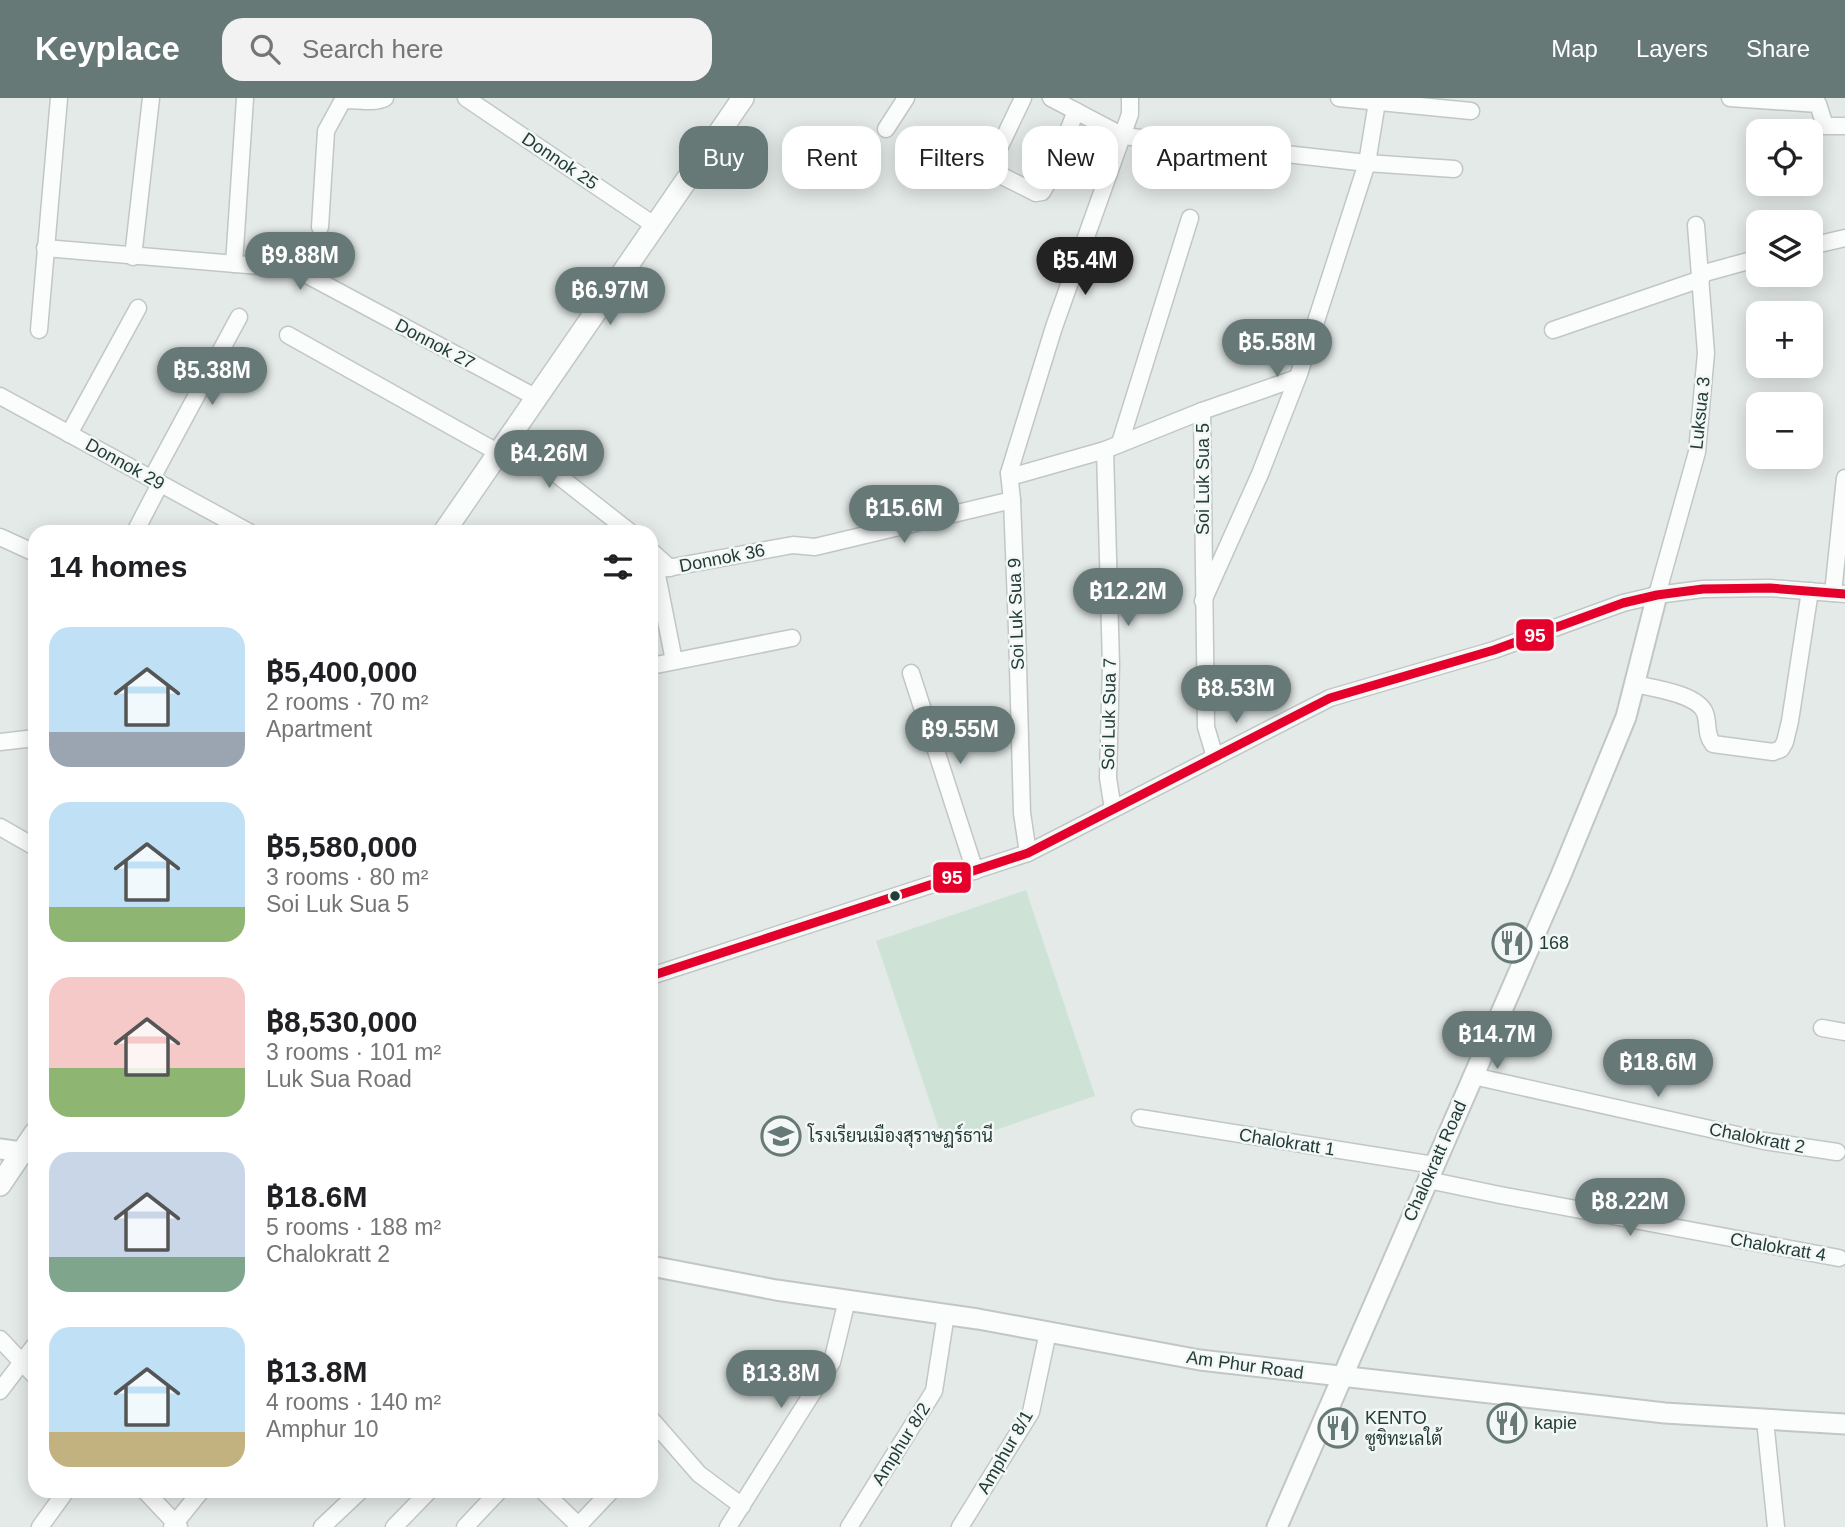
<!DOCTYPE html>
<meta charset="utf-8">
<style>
:root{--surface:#fff;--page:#f2f2f2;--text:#202124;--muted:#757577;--accent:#677976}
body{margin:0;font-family:Helvetica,Sarabun,sans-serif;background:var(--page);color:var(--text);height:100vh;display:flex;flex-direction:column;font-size:26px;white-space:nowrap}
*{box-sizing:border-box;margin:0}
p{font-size:23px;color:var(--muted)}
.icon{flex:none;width:38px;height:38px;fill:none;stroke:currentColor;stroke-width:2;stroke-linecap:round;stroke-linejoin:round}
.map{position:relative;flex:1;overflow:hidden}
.panel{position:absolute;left:28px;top:427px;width:630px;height:973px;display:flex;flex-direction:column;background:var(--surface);border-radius:21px;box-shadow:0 4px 18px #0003}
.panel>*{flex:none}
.top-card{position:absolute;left:679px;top:28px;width:665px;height:63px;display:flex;gap:14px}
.fabs{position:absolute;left:1746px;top:21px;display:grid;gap:14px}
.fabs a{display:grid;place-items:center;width:77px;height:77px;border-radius:14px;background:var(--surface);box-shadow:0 4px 18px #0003;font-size:35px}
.price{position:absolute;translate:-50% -60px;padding:0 16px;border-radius:24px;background:var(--accent);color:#fff;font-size:23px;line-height:46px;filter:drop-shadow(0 2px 4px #0008)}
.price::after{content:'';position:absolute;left:50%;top:42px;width:21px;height:16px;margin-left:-10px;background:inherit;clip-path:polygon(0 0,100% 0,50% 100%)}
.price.selected{background:#222;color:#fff}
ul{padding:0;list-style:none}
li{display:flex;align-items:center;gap:21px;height:175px;padding:0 21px}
li span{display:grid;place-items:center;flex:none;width:196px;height:140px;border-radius:21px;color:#555}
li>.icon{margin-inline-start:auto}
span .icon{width:84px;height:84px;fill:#fffc;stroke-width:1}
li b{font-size:30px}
h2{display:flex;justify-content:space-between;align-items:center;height:84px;padding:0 21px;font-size:30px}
.chip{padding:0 24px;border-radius:21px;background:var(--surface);box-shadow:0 4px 18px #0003;font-size:24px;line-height:63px}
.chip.selected{background:var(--accent);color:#fff}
header{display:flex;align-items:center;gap:42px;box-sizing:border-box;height:98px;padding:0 35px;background:var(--accent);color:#fff}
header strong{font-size:33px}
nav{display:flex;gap:38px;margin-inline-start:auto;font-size:24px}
.search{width:490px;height:63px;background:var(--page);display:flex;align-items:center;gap:18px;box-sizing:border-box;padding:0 24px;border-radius:21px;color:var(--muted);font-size:26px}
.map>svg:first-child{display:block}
.green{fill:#cee2d6}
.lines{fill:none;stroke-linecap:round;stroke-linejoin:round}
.minor-casing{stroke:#c1c7c5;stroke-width:19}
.tertiary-casing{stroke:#c1c7c5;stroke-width:23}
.secondary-casing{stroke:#c0c7c5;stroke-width:24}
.minor{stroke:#fbfcfc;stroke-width:16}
.tertiary{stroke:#fbfcfc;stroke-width:19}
.secondary{stroke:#fbfcfc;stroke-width:21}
.bus-1-casing{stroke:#f3f8f6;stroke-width:14}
.bus-1{stroke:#e4002b;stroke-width:9}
.bus-dot{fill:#233c38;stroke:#f3f8f6;stroke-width:2.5}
.labels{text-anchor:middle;stroke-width:5;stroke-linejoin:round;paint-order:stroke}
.street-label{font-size:18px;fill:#233c38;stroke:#f3f8f6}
.poi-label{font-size:18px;fill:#233c38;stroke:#f3f8f6;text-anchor:start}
.line-badge{stroke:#f3f8f6;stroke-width:2.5}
.badge-label{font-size:19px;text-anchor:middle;font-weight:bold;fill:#fff}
</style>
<header>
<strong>Keyplace</strong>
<div class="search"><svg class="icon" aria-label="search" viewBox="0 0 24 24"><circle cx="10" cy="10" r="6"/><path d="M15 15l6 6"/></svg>Search here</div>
<nav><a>Map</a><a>Layers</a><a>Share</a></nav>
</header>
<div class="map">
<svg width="1845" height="1429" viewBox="0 0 1845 1429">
<rect width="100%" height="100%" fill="#e4eae8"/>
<!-- green -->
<path class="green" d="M1026 792 1095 998 945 1049 876 843Z"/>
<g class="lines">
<!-- minor casing -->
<g class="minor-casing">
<g id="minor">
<path d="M466 0 654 127"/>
<path d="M1023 0 992 65V70L998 76 1036 95 1042 94 1048 84 1076 13"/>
<path d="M1051 0 1123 38 1367 65 1454 71"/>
<path d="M1339 0 1471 13"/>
<path d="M1730 0 1818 6 1825 28H1845"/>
<path d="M886 31 906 0"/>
<path d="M320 129 326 33 343 2C357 1 373 6 385 0"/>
<path d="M1811 148 1845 140"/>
<path d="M45 150 296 171 537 300"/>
<path d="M133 159 151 0"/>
<path d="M234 166 245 0"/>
<path d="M1701 176 1759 160"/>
<path d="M39 232 59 0"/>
<path d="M1553 232 1701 181"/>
<path d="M288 237 499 355"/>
<path d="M0 298 249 434"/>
<path d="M1202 313 1206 629 1215 659"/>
<path d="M69 336 138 210"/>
<path d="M509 339 630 434"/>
<path d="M1120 345 1190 120"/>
<path d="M1105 352 1111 567 1108 680 1113 711"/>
<path d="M1009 375 1017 377 1105 352 1202 313 1297 280"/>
<path d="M152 380 239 219"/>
<path d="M135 434 160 386"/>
<path d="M0 439 35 455"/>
<path d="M651 453 670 470"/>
<path d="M656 472 674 563"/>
<path d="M651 473 793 447 815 449 1012 402"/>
<path d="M1833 495 1845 380"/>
<path d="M1657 497 1697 354 1706 255 1696 127"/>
<path d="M1203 503 1260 376 1299 276 1367 65 1377 4"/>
<path d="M651 568 792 540"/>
<path d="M911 575 975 773"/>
<path d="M1635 586C1653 590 1698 596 1705 615 1709 626 1705 636 1713 646L1773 654 1781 651 1785 644 1790 623 1810 493"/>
<path d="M0 644 35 640"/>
<path d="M0 729 35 749"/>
<path d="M1028 755 1022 715 1017 531 1012 402 1009 375 1054 229 1130 16V0"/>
<path d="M651 878 1028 755 1330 600 1494 552 1623 505 1657 497 1703 491 1770 490 1845 496"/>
<path d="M1822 930 1845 934"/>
<path d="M1473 978 1764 1043 1837 1054"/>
<path d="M1140 1020 1434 1067"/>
<path d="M1428 1082 1500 1097 1839 1160"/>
<path d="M0 1241 35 1278"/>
<path d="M0 1293 35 1247"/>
<path d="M651 1321 699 1376 742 1408"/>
<path d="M1765 1322 1776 1429"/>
<path d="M145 1393 179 1429"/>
<path d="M543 1393 580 1429"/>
<path d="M40 1429 66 1393"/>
<path d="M172 1429 201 1393"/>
<path d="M322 1429 359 1394"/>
<path d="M394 1429 429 1393"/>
<path d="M465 1429 499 1393"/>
<path d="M577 1429 611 1393"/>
<path d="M728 1429 832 1264 847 1202"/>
<path d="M849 1429 934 1293 946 1216"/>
<path d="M960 1429 1031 1314 1048 1234"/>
</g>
</g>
<!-- tertiary casing -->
<g class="tertiary-casing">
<g id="tertiary">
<path d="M0 1051 35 1056"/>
<path d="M651 1168 776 1192 978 1221 1200 1262 1665 1315 1845 1326"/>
<path d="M1277 1429 1561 777 1626 619 1657 497"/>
</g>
</g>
<!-- secondary casing -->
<g class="secondary-casing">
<g id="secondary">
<path d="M444 434 743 0"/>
<path d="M0 1087 35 1035"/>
</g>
</g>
<!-- minor -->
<use href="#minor" class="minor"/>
<!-- tertiary -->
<use href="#tertiary" class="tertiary"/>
<!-- secondary -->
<use href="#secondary" class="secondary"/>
<!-- bus-1 casing -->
<g class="bus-1-casing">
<path id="bus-1" d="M651 878 1028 755 1330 600 1494 552 1623 505 1657 497 1703 491 1770 490 1845 496"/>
</g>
<!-- bus-1 -->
<use href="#bus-1" class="bus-1"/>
</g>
<!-- icons -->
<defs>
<g id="restaurant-ring" transform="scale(2.0125)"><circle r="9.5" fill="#f3f8f6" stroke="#677976" stroke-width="1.5"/><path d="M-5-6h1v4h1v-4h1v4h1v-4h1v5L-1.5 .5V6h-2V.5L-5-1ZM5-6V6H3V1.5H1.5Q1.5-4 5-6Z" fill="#677976"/></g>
<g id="school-ring" transform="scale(2.0125)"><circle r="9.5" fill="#f3f8f6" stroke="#677976" stroke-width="1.5"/><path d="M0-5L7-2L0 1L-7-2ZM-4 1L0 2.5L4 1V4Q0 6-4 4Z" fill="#677976"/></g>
</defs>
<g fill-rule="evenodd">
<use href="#restaurant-ring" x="1512" y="845"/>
<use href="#school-ring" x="781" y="1038"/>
<use href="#restaurant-ring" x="1507" y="1325"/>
<use href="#restaurant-ring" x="1338" y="1330"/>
</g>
<!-- markers -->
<circle class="bus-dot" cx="895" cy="798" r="6"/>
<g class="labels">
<!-- street labels -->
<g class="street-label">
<text transform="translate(560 63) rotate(34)" y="6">Donnok 25</text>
<text transform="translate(435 246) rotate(28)" y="6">Donnok 27</text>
<text transform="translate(1700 315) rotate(-84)" y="6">Luksua 3</text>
<text transform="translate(125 366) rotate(29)" y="6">Donnok 29</text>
<text transform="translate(1203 381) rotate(-90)" y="6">Soi Luk Sua 5</text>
<text transform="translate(722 460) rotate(-11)" y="6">Donnok 36</text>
<text transform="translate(1016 516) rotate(-92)" y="6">Soi Luk Sua 9</text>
<text transform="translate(1109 616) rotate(-89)" y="6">Soi Luk Sua 7</text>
<text transform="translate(1757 1040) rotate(11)" y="6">Chalokratt 2</text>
<text transform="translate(1287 1044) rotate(9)" y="6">Chalokratt 1</text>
<text transform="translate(1435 1063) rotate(-66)" y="6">Chalokratt Road</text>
<text transform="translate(1778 1149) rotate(10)" y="6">Chalokratt 4</text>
<text transform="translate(1245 1267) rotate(8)" y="6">Am Phur Road</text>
<text transform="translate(901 1346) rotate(-58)" y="6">Amphur 8/2</text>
<text transform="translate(1005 1354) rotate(-60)" y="6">Amphur 8/1</text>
</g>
<!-- poi labels -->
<g class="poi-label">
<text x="1539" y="851">168</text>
<text x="808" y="1044">โรงเรียนเมืองสุราษฏร์ธานี</text>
<text x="1365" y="1326">KENTO<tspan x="1365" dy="21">ซูชิทะเลใต้</tspan></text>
<text x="1534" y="1331">kapie</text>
</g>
</g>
<g class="line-badge">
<rect x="1515" y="520" width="40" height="34" rx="7" fill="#e4002b"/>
<rect x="932" y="763" width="40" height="33" rx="7" fill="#e4002b"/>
</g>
<g class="badge-label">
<text x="1535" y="544">95</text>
<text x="952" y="786">95</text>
</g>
</svg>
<div class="fabs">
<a><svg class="icon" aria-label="locate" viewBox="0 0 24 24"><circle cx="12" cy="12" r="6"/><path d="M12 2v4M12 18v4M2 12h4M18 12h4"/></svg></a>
<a><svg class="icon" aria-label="layers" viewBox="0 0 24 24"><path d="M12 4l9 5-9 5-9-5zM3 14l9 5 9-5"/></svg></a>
<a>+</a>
<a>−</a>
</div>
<b class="price" style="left:300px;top:194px">฿9.88M</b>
<b class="price selected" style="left:1085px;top:199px">฿5.4M</b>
<b class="price" style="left:610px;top:229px">฿6.97M</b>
<b class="price" style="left:1277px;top:281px">฿5.58M</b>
<b class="price" style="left:212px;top:309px">฿5.38M</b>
<b class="price" style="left:549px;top:392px">฿4.26M</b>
<b class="price" style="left:904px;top:447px">฿15.6M</b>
<b class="price" style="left:1128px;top:530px">฿12.2M</b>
<b class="price" style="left:1236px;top:627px">฿8.53M</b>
<b class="price" style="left:960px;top:668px">฿9.55M</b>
<b class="price" style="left:1497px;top:973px">฿14.7M</b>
<b class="price" style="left:1658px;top:1001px">฿18.6M</b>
<b class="price" style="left:1630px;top:1140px">฿8.22M</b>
<b class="price" style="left:781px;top:1312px">฿13.8M</b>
<div class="top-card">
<a class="chip selected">Buy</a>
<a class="chip">Rent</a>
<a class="chip">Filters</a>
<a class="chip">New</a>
<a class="chip">Apartment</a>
</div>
<section class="panel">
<h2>14 homes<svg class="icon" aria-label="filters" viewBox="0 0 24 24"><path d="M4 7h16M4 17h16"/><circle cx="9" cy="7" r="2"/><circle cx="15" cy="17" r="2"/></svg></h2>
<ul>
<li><span style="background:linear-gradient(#bfe0f5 75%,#9aa5b1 0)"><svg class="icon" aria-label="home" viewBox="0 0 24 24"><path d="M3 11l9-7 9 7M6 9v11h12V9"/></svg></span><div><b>฿5,400,000</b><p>2 rooms · 70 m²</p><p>Apartment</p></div></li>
<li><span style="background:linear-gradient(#bfe0f5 75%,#8fb573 0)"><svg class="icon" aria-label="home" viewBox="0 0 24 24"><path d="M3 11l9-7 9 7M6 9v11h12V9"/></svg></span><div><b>฿5,580,000</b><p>3 rooms · 80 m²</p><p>Soi Luk Sua 5</p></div></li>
<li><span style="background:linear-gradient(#f6c9c9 65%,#8fb573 0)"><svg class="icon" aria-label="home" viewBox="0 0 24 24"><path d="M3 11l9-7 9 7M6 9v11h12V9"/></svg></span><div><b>฿8,530,000</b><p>3 rooms · 101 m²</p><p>Luk Sua Road</p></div></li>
<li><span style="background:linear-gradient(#c9d6e8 75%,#7fa58c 0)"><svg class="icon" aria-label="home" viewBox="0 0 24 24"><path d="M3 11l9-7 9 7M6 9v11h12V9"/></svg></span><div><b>฿18.6M</b><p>5 rooms · 188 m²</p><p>Chalokratt 2</p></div></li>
<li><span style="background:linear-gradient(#bfe0f5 75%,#c2b280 0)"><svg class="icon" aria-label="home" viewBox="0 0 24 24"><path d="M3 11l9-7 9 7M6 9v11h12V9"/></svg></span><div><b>฿13.8M</b><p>4 rooms · 140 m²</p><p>Amphur 10</p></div></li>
</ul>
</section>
</div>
